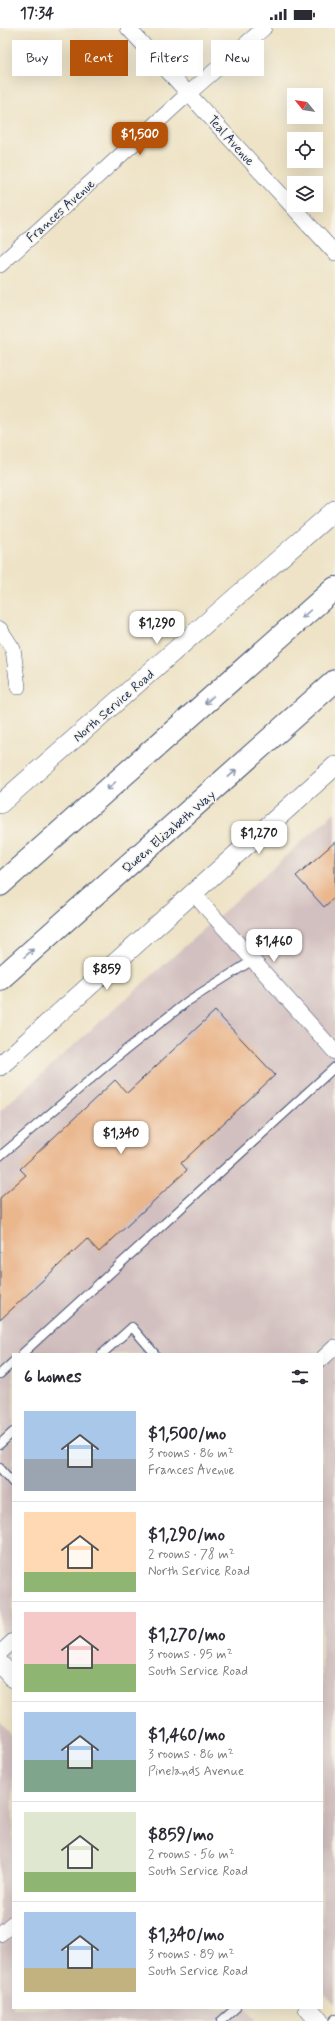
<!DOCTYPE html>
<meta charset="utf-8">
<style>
:root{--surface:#fff;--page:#f2f2f3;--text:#2b2b33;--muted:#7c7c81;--line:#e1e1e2;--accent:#b45309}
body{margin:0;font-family:Mynerve,sans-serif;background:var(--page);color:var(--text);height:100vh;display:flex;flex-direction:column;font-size:15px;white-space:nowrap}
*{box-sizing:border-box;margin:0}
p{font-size:13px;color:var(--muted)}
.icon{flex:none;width:22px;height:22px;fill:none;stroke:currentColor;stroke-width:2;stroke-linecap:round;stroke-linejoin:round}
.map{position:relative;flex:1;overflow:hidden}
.drawer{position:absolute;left:12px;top:1325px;width:311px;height:656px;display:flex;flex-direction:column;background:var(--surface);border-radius:0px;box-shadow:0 4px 16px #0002}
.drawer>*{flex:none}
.guide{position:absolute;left:12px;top:12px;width:311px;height:36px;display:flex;gap:8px}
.needle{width:26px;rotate:300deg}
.controls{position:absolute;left:287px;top:60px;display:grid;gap:8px}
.controls a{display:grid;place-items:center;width:36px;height:36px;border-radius:0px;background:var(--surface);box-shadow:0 4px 16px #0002;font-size:20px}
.price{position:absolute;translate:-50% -34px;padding:0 9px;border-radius:8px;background:#fff;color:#222;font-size:13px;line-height:26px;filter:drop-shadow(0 1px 2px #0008)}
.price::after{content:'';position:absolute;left:50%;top:24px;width:12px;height:9px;margin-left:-6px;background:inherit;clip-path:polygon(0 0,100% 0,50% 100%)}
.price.on{background:var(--accent);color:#fff}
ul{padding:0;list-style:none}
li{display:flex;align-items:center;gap:12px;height:100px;padding:0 12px}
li+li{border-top:1px solid var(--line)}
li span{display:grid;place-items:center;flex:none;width:112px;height:80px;border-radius:0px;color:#555}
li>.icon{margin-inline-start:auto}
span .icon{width:48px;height:48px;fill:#fffc;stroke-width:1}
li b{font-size:17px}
h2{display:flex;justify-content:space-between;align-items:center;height:48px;padding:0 12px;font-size:17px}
.pill{padding:0 14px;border-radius:0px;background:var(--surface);box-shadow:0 4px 16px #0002;font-size:14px;line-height:36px}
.pill.on{background:var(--accent);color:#fff}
.status{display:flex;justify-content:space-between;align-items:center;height:28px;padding:0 20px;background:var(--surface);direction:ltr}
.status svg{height:11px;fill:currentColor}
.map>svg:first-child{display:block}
.industrial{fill:#d2bfbf}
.building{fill:#eab68c}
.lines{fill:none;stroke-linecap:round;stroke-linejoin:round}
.service-casing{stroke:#3b4a6e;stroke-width:10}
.minor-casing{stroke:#3b4a6e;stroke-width:16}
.tertiary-casing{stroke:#3b4a6e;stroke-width:20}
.motorway-casing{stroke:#3b4a6e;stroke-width:24}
.service{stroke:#fff;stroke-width:8}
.minor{stroke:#fff;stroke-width:15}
.tertiary{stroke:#fff;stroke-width:19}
.motorway{stroke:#fff;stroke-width:22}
.oneway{stroke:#8d97ae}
.labels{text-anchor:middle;stroke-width:3;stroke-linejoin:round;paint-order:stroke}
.street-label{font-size:13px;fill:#1b2f5e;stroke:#f7f3e8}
</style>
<div class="status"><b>17:34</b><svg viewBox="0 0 49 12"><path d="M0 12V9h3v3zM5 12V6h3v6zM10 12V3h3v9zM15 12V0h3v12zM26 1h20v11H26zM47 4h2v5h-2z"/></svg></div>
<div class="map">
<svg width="335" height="1993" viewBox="0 0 335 1993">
<rect width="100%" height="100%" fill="#f7f3e8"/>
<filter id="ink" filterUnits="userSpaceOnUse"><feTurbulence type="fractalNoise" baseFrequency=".025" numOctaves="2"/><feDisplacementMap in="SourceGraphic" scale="8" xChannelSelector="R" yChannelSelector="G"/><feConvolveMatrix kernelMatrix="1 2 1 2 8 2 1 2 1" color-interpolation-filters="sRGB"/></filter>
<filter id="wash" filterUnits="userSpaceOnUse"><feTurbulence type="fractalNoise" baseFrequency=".012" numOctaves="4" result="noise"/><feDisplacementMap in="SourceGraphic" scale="16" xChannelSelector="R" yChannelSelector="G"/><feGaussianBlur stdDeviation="0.9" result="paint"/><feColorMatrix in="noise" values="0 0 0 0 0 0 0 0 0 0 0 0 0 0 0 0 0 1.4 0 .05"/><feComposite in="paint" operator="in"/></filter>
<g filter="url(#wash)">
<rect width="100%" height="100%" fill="#eee3c6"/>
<!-- industrial -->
<g class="industrial">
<path d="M335 784V1977L322 1963V1326H13V1617L0 1602V1083Z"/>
<path d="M0 1694 13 1709V1980H245L256 1993H0Z"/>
</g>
<g id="blocks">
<!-- building -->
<g class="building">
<path d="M335 814V869L324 879 296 848Z"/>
<path d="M215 983 275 1047 181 1135 187 1142 99 1224 87 1211 0 1292V1170L26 1147 20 1141 115 1052 127 1065Z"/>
</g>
</g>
</g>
<g filter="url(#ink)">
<use href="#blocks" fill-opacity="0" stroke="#3b4a6e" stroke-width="1"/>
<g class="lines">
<!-- service casing -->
<g class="service-casing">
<g id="service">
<path d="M0 1128 118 1028 188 973 253 932"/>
<path d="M22 1326 335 1039"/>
<path d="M102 1326 132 1299 155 1326"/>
<path d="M0 1346 13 1334"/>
<path d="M0 1416 13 1404"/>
<path d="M0 1440 13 1455"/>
<path d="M221 1993 236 1980"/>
<path d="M333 1993 335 1991"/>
</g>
</g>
<!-- minor casing -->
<g class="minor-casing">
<g id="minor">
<path d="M128 0 335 225"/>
<path d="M0 237 189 65 264 0"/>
<path d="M0 601 13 621 18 659"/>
<path d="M193 865 335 1024"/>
<path d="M322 1331 335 1319"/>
<path d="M0 1625 13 1613"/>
<path d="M0 1906 13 1895"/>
</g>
</g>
<!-- tertiary casing -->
<g class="tertiary-casing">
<g id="tertiary">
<path d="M0 776 335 482"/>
<path d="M0 1038 335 738"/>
<path d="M0 1636 13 1650"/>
<path d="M308 1980 319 1993"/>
</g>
</g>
<!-- motorway casing -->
<g class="motorway-casing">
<g id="motorway">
<path d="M0 857 335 560"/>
<path d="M0 951 335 653"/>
</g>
</g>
<!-- service -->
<use href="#service" class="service"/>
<!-- minor -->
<use href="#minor" class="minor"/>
<!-- tertiary -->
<use href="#tertiary" class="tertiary"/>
<!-- motorway -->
<use href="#motorway" class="motorway"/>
</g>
<!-- one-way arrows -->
<defs><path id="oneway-shaft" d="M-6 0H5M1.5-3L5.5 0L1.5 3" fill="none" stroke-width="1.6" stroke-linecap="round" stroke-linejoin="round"/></defs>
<g class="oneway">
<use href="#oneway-shaft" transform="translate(306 586) rotate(138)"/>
<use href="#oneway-shaft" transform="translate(209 672) rotate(138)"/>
<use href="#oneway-shaft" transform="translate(232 746) rotate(-41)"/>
<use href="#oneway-shaft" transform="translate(111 758) rotate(138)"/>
<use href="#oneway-shaft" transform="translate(29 925) rotate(-41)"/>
</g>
</g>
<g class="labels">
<!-- street labels -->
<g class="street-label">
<text transform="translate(232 112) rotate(48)" y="5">Teal Avenue</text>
<text transform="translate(60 182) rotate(-42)" y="5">Frances Avenue</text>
<text transform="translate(113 677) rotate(-41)" y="5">North Service Road</text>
<text transform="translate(168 803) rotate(-41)" y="5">Queen Elizabeth Way</text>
</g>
</g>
</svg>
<div class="controls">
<a><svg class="needle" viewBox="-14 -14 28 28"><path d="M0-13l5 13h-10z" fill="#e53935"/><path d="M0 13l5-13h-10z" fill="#7c7c81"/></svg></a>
<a><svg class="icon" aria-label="locate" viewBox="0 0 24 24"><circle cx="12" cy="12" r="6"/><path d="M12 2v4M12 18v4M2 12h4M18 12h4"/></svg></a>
<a><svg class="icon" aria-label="layers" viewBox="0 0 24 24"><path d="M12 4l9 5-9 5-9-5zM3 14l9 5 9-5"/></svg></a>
</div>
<b class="price on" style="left:140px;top:128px">$1,500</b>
<b class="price" style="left:157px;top:617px">$1,290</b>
<b class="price" style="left:259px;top:827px">$1,270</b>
<b class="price" style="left:274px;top:935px">$1,460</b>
<b class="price" style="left:107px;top:963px">$859</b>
<b class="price" style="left:121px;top:1127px">$1,340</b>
<div class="guide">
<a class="pill">Buy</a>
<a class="pill on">Rent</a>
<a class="pill">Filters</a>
<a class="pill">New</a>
</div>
<section class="drawer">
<h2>6 homes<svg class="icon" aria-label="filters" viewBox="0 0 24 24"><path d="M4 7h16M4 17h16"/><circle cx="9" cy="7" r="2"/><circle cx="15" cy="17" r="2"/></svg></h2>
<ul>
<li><span style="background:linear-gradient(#a9c7e8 60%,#9aa5b1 0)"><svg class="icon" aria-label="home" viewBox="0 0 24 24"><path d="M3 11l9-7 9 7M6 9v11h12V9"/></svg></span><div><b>$1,500/mo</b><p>3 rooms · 86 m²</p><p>Frances Avenue</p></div></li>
<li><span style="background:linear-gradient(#ffd9b3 75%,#8fb573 0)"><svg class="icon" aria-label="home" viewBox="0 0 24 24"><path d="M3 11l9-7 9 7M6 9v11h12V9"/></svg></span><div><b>$1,290/mo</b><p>2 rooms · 78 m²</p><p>North Service Road</p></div></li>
<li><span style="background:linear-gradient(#f6c9c9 65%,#8fb573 0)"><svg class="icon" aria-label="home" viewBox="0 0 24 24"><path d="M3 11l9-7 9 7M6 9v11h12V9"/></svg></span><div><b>$1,270/mo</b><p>3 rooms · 95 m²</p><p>South Service Road</p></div></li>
<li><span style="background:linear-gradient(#a9c7e8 60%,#7fa58c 0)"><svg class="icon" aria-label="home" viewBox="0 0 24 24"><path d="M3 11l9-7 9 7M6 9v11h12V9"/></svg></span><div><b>$1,460/mo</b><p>3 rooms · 86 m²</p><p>Pinelands Avenue</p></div></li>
<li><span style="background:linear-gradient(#dfe7d0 75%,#8fb573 0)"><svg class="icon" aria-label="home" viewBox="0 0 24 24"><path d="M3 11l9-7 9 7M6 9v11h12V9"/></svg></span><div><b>$859/mo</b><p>2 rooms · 56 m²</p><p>South Service Road</p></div></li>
<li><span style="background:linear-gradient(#a9c7e8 70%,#c2b280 0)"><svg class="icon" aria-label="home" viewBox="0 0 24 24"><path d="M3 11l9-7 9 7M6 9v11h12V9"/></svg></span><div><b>$1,340/mo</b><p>3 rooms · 89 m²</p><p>South Service Road</p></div></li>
</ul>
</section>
</div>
